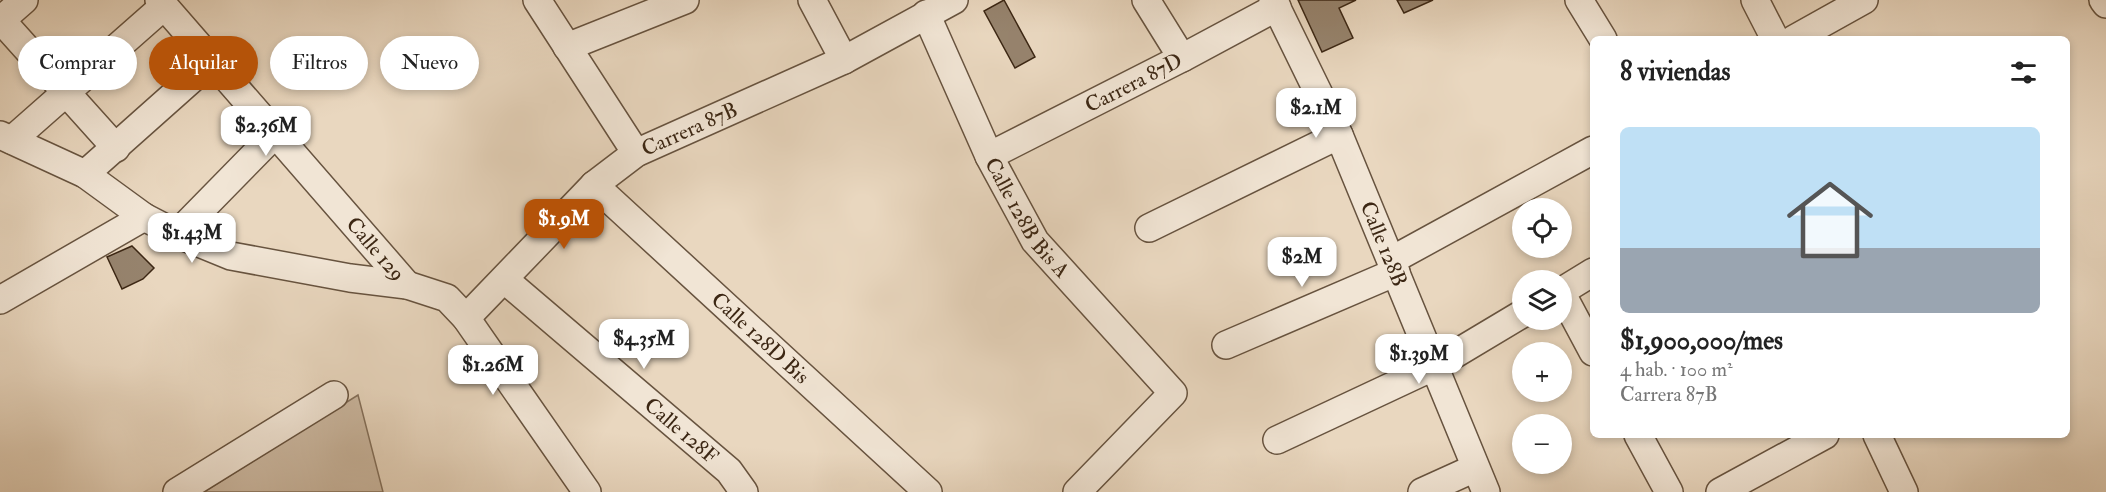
<!DOCTYPE html>
<html lang="es">
<meta charset="utf-8">
<style>
:root{--surface:#fff;--page:#f2f2f2;--text:#222;--muted:#767676;--accent:#b45309}
body{margin:0;font-family:"IM FELL Double Pica",serif;background:var(--page);color:var(--text);height:100vh;display:flex;flex-direction:column;font-size:22px;white-space:nowrap}
*{box-sizing:border-box;margin:0}
p{font-size:20px;color:var(--muted)}
.icon{flex:none;width:33px;height:33px;fill:none;stroke:currentColor;stroke-width:2;stroke-linecap:round;stroke-linejoin:round}
.map{position:relative;flex:1;overflow:hidden}
.details{position:absolute;left:1590px;top:36px;width:480px;height:402px;display:flex;flex-direction:column;background:var(--surface);border-radius:9px;box-shadow:0 3px 9px #0003}
.details>*{flex:none}
.top-card{position:absolute;left:18px;top:36px;width:570px;height:54px;display:flex;gap:12px}
.tools{position:absolute;left:1512px;top:198px;display:grid;gap:12px}
.tools a{display:grid;place-items:center;width:60px;height:60px;border-radius:50%;background:var(--surface);box-shadow:0 3px 9px #0003;font-size:30px}
.price{position:absolute;translate:-50% -51px;padding:0 14px;border-radius:12px;background:#fff;color:#222;font-size:20px;line-height:39px;filter:drop-shadow(0 2px 3px #0008)}
.price::after{content:'';position:absolute;left:50%;top:36px;width:18px;height:14px;margin-left:-9px;background:inherit;clip-path:polygon(0 0,100% 0,50% 100%)}
.price.current{background:var(--accent);color:#fff}
ul{padding:0;list-style:none}
li{display:grid;align-content:center;gap:12px;height:318px;padding:0 30px}
li span{display:grid;place-items:center;height:186px;border-radius:9px;color:#555}
li>.icon{margin-inline-start:auto}
span .icon{width:108px;height:108px;fill:#fffc;stroke-width:1}
li b{font-size:26px}
h2{display:flex;justify-content:space-between;align-items:center;height:72px;padding:0 30px;font-size:26px}
.pill{padding:0 21px;border-radius:27px;background:var(--surface);box-shadow:0 3px 9px #0003;font-size:21px;line-height:54px}
.pill.current{background:var(--accent);color:#fff}
.map>svg:first-child{display:block}
.green{fill:#ccb9a2;stroke:#84705b;stroke-width:1.5}
.building{fill:#96836d;stroke:#3c2714;stroke-width:1.5}
.lines{fill:none;stroke-linecap:round;stroke-linejoin:round}
.street-casing{stroke:#67533f;stroke-width:30}
.street{stroke:#f1e5d5;stroke-width:27}
.labels{text-anchor:middle;stroke-width:6;stroke-linejoin:round;paint-order:stroke}
.street-label{font-size:21px;fill:#3c2714;stroke:#f1e5d5}
</style>
<div class="map">
<svg width="2106" height="492" viewBox="0 0 2106 492">
<rect width="100%" height="100%" fill="#e9d7bf"/>
<filter id="stains"><feTurbulence type="fractalNoise" baseFrequency=".00333" numOctaves="4"/><feColorMatrix values="0 0 0 0 .2 0 0 0 0 .09 0 0 0 0 .02 0 0 0 .5 -.17"/></filter>
<radialGradient id="worn" r=".72"><stop offset=".6" stop-color="#630" stop-opacity="0"/><stop offset="1" stop-color="#630" stop-opacity=".3"/></radialGradient>
<!-- green -->
<path class="green" d="M358 395 383 492H204Z"/>
<!-- building -->
<g class="building">
<path d="M1004 0 1035 57 1015 68 984 11Z"/>
<path d="M1298 0H1356L1339 8 1353 38 1322 52Z"/>
<path d="M1397 0H1433L1404 13Z"/>
<path d="M132 246 154 268 143 279 122 289 107 257Z"/>
</g>
<g class="lines">
<!-- street casing -->
<g class="street-casing">
<g id="street">
<path id="s1" d="M159 0 407 285"/>
<path d="M537 0 636 153"/>
<path d="M812 0 844 60"/>
<path d="M1146 0 1182 58"/>
<path id="s2" d="M1273 0 1339 135 1486 492"/>
<path d="M1579 0 1603 39"/>
<path d="M1755 0 1775 39"/>
<path d="M2103 0 2106 4"/>
<path id="s3" d="M926 14 989 156 1035 241 1173 393 1077 492"/>
<path d="M1 20 116 148"/>
<path d="M0 21 24 0"/>
<path d="M1794 39 1864 0"/>
<path d="M567 47 685 0"/>
<path d="M0 135 85 174 144 217 177 234 231 256 350 278 407 285 447 298 466 318 587 492"/>
<path d="M12 140 164 6"/>
<path id="s4" d="M989 156 1182 58 1277 7"/>
<path d="M85 174 212 61"/>
<path id="s5" d="M594 185 928 492"/>
<path d="M1149 228 1339 135"/>
<path d="M177 234 275 134"/>
<path d="M1392 260 1593 150"/>
<path id="s6" d="M505 280 729 471 744 492"/>
<path d="M1562 291 1593 272"/>
<path d="M1562 294 1593 352"/>
<path d="M0 300 144 217"/>
<path id="s7" d="M466 318 594 185 636 153 844 60 954 0"/>
<path d="M1226 345 1396 272"/>
<path d="M1638 435 1669 492"/>
<path d="M1877 435 1904 492"/>
<path d="M1277 440 1435 366 1522 314"/>
<path d="M177 492 334 395"/>
<path d="M1422 492 1475 468"/>
<path d="M1720 492 1825 435"/>
</g>
</g>
<!-- street -->
<use href="#street" class="street"/>
</g>
<g class="labels">
<!-- street labels -->
<g class="street-label">
<text dy="7" stroke="none"><textPath href="#s4" startOffset="162">Carrera 87D</textPath></text>
<text dy="7" stroke="none"><textPath href="#s7" startOffset="296">Carrera 87B</textPath></text>
<text dy="7" stroke="none"><textPath href="#s3" startOffset="228">Calle 128B Bis A</textPath></text>
<text dy="7" stroke="none"><textPath href="#s2" startOffset="268">Calle 128B</textPath></text>
<text dy="7" stroke="none"><textPath href="#s1" startOffset="330">Calle 129</textPath></text>
<text dy="7" stroke="none"><textPath href="#s5" startOffset="226">Calle 128D Bis</textPath></text>
<text dy="7" stroke="none"><textPath href="#s6" startOffset="232">Calle 128F</textPath></text>
</g>
</g>
<rect width="100%" height="100%" filter="url(#stains)"/>
<rect width="100%" height="100%" fill="url(#worn)"/>
</svg>
<div class="tools">
<a><svg class="icon" aria-label="locate" viewBox="0 0 24 24"><circle cx="12" cy="12" r="6"/><path d="M12 2v4M12 18v4M2 12h4M18 12h4"/></svg></a>
<a><svg class="icon" aria-label="layers" viewBox="0 0 24 24"><path d="M12 4l9 5-9 5-9-5zM3 14l9 5 9-5"/></svg></a>
<a>+</a>
<a>−</a>
</div>
<b class="price" style="left:1316px;top:139px">$2.1M</b>
<b class="price" style="left:266px;top:157px">$2.36M</b>
<b class="price current" style="left:564px;top:250px">$1.9M</b>
<b class="price" style="left:192px;top:264px">$1.43M</b>
<b class="price" style="left:1302px;top:288px">$2M</b>
<b class="price" style="left:644px;top:370px">$4.35M</b>
<b class="price" style="left:1419px;top:385px">$1.39M</b>
<b class="price" style="left:493px;top:396px">$1.26M</b>
<div class="top-card">
<a class="pill">Comprar</a>
<a class="pill current">Alquilar</a>
<a class="pill">Filtros</a>
<a class="pill">Nuevo</a>
</div>
<section class="details">
<h2>8 viviendas<svg class="icon" aria-label="filters" viewBox="0 0 24 24"><path d="M4 7h16M4 17h16"/><circle cx="9" cy="7" r="2"/><circle cx="15" cy="17" r="2"/></svg></h2>
<ul>
<li><span style="background:linear-gradient(#bfe0f5 65%,#9aa5b1 0)"><svg class="icon" aria-label="home" viewBox="0 0 24 24"><path d="M3 11l9-7 9 7M6 9v11h12V9"/></svg></span><div><b>$1,900,000/mes</b><p>4 hab. · 100 m²</p><p>Carrera 87B</p></div></li>
</ul>
</section>
</div>
